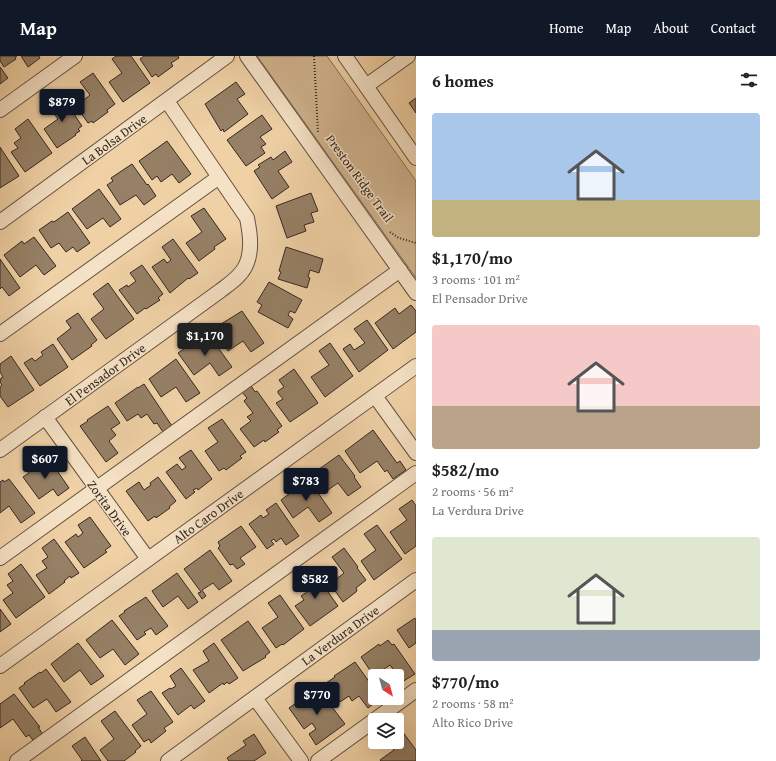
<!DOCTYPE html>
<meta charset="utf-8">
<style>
:root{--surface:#fff;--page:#f6f6f6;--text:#222;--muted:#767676;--accent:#111827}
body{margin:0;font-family:"Gentium Book Plus",serif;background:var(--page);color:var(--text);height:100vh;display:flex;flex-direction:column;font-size:15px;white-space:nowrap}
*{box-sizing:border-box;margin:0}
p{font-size:13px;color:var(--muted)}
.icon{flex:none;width:22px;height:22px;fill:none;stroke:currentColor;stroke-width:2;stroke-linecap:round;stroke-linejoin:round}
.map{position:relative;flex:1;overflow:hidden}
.drawer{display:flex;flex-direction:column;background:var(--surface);width:360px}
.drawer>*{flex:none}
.needle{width:26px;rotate:144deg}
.buttons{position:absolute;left:368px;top:613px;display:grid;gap:8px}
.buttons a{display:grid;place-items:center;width:36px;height:36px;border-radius:4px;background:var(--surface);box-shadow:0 4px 16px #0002;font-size:20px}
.price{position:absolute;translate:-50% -34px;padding:0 9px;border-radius:4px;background:var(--accent);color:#fff;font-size:13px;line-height:26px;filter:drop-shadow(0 1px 2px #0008)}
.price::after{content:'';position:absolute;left:50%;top:24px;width:12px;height:9px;margin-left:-6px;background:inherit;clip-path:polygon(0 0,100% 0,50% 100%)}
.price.on{background:#222;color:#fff}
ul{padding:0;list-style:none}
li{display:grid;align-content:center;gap:8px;height:212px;padding:0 16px}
li span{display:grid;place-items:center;height:124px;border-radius:4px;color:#555}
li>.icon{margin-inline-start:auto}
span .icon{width:72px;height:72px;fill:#fffc;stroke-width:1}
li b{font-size:17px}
h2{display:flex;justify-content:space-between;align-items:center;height:48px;padding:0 16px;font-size:17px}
header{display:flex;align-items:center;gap:24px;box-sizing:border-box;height:56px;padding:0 20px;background:var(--accent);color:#fff}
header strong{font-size:19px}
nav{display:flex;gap:22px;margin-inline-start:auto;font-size:14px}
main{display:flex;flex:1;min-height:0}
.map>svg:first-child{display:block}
.green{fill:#d0b48f;stroke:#826e58}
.building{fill:#968066;stroke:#352821}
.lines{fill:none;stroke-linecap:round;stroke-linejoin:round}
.minor-casing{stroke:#645242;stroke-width:16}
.path{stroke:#352821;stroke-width:2;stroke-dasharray:1 2;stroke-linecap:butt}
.minor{stroke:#f5e1c5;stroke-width:14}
.labels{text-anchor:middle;stroke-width:3;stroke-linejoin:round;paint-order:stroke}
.street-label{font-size:13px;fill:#352821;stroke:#f5e1c5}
</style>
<header>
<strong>Map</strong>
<nav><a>Home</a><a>Map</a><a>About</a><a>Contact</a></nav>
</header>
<main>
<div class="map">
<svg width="416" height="705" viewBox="0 0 416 705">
<rect width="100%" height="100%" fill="#f0d1a6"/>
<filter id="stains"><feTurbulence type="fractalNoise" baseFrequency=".005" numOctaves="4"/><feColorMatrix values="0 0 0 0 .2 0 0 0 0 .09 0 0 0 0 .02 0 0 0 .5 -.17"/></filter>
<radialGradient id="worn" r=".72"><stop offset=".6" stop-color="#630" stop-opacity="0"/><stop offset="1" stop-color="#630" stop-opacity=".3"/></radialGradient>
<!-- green -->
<path class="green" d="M257 0H327L416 125V222Z"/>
<!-- building -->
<g class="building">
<path d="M0 0H17L15 1 16 3 4 11 0 5Z"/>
<path d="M21 0H39L40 2 28 11Z"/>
<path d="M116 0H131L150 27 123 46 109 26 122 17 112 3Z"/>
<path d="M144 0H178L179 2 171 7 173 10 158 21 156 18 152 21 140 3Z"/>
<path d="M0 11 8 22 0 28Z"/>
<path d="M93 17 115 48 107 54 108 56 93 67 92 65 88 67 76 50 90 39 80 26Z"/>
<path d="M236 26 245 38 237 43 248 58 224 76 223 73 221 75 205 48Z"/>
<path d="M61 39 82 70 78 73 80 75 75 78 76 79 57 92 44 73 58 63 48 49Z"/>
<path d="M416 42V57L409 47Z"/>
<path d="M262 59 272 73 260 81 266 88 261 91 265 97 246 110 227 84Z"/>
<path d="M28 63 52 97 25 116 11 96 18 92 14 87 21 82 15 73Z"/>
<path d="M167 85 191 118 179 127 172 118 161 126 157 120 152 124 139 105Z"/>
<path d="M0 91 19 120 0 132Z"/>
<path d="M285 95 292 106 278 115 289 131 272 143 254 115 260 111 258 109 271 101 273 104Z"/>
<path d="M132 108 147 129 148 128 156 140 144 149 136 139 120 149 107 129 113 125 111 122Z"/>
<path d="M99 133 121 163 110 171 103 162 87 173 72 153Z"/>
<path d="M311 137 318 155 311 157 314 166 304 169 306 175 287 182 276 150Z"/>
<path d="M204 152 226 183 214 191 215 193 199 205 186 187 202 176 191 160Z"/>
<path d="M68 156 90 187 77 196 73 191 66 196 59 187 51 192 39 174 52 165 54 166Z"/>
<path d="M34 181 56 210 44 219 36 209 20 221 4 199 22 185 24 188Z"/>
<path d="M173 183 198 217 189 223 188 222 170 237 152 211 164 203 167 207 171 204 162 191Z"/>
<path d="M286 191 323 203 319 217 310 214 308 221 310 222 307 232 278 223 281 216 279 215Z"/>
<path d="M0 203 20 232 9 240 2 231 0 233Z"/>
<path d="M142 209 163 238 158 242 160 244 146 253 145 252 137 258 119 234 127 229 128 231 136 225 130 217Z"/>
<path d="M269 226 302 244 295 257 290 255 288 259 293 263 288 272 258 256 262 249 257 246Z"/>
<path d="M108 227 134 263 106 283 91 263 104 253 93 238Z"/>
<path d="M411 249 416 255V276L393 293 375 267 395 252 399 258Z"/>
<path d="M242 255 264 287 251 296 243 285 228 295 213 273Z"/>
<path d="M78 257 97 284 91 289 92 290 72 304 57 283 71 272 66 265Z"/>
<path d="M367 264 388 294 359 316 343 293 350 288 354 294 365 287 354 273Z"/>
<path d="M209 279 232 311 219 320 210 307 194 319 178 297 196 285 198 286Z"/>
<path d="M330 287 353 320 325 341 311 321 329 309 319 295Z"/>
<path d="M53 288 68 311 40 330 24 307 32 302 35 305 43 299 41 296Z"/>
<path d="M11 300 34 334 8 351 0 340V331L2 329 0 326 1 322 3 321 0 316V308Z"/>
<path d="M176 303 200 337 186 346 176 331 161 341 149 323Z"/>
<path d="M294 313 318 347 290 366 276 347 283 343 278 337V335L284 331 279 324Z"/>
<path d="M144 328 172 370 163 376 157 367 154 368 147 358 141 362 138 358 127 365 115 347 138 331V332Z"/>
<path d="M250 328 255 336 257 335 282 370 277 374 279 376 265 386 264 384 254 391 240 373 251 365 247 361 253 357 244 345 247 342 241 335Z"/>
<path d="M108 350 120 367 111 373 116 379 109 385 118 397 106 406 80 370 88 365 87 364Z"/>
<path d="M222 363 246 396 240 400 242 402 226 414 224 412 219 415 205 395 218 386 208 372Z"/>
<path d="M373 374 397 407 400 405 406 414 393 423 387 414 385 416 377 405 360 417 345 395Z"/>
<path d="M191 394 212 423 198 434 197 432 193 434 195 436 186 443 166 416 177 408 182 414 186 411 179 402Z"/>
<path d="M339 399 355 420 354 421 361 431 348 440 338 427 325 436 312 418Z"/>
<path d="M49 403 69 432 58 440 53 433 39 443 23 421 29 417 28 415 43 404 44 406Z"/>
<path d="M158 421 176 445 169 451 170 452 156 462 155 460 148 465 126 435 139 426 144 434 151 429 150 427Z"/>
<path d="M9 423 35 457 21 467 9 450 0 457V426L3 424 4 426Z"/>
<path d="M309 424 332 457 319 466 308 451 293 462 281 444 289 438 288 436 301 427 302 429Z"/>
<path d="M412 444 416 450V490L405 498 390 476 407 464 399 453Z"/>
<path d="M276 447 299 480 286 489 281 482 276 486 274 483 271 485 274 488 267 493 249 468 261 459 263 462 269 458 266 454Z"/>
<path d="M90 461 111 490 105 494 107 496 84 512 65 486 76 478 78 481 83 477 78 469Z"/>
<path d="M377 469 402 503 374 524 361 505 376 494 364 478Z"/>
<path d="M241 470 256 491 240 502 245 508 237 513 233 508 230 509 218 492 220 490 218 486Z"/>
<path d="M54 483 79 517 71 522 70 520 64 525 65 526 49 538 36 519 47 512 42 505 48 501 42 492Z"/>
<path d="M344 492 358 511 357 512 366 524 356 532 357 534 356 536 343 546 330 528 344 517 332 501Z"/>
<path d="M210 494 232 525 219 534 213 527 202 534 206 540 202 543 198 537 201 536 184 513Z"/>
<path d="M21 508 45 541 16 562 3 544 13 537 7 529 13 525 8 518Z"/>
<path d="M313 515 338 550 310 570 295 550 304 544 301 540 307 536 299 525Z"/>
<path d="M177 517 198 546 188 553 178 540 163 551 152 535Z"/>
<path d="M280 539 304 573 283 589 282 588 276 592 262 572 278 561 268 547Z"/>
<path d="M146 541 168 570 156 579 151 572 144 576 146 578 137 584 119 560 125 556 124 555Z"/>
<path d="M0 553 11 568 0 576Z"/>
<path d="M415 562 416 564V587L409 592 397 574Z"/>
<path d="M112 564 139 598 125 609 113 593 100 602 86 584Z"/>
<path d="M248 565 270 596 265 600 266 601 243 615 221 584Z"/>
<path d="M388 584 392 589 394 588 415 618 402 626 390 609 374 620 361 601 379 588 380 590Z"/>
<path d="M78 587 104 620 91 629 80 614 64 626 51 608Z"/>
<path d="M214 587 238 622 229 628 227 626 224 629 223 627 209 637 193 614 209 605 203 595Z"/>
<path d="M355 606 375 634V642H381L368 652 359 640 352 645 349 640 340 646 326 627 335 621 334 620Z"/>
<path d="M181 612 205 645 194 653 191 649 178 659 162 637 170 632 171 633 176 630 170 620Z"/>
<path d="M46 613 71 646 56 656 47 643 33 652 19 632 25 628 24 627 40 616 41 617Z"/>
<path d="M319 634 345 668 316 689 309 678 316 673 312 667 304 673 289 652 313 635 314 637Z"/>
<path d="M151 635 173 666 164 672 166 675 151 687 149 683 144 686 132 669 147 658 137 644Z"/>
<path d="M14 638 40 671H38L44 680 35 687 29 679 26 681 13 663 0 672V648Z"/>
<path d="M115 655 141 690 135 695 136 696 124 705H108L100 694 114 683 101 665Z"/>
<path d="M399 671 416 694V705H381L380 704 394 694 388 686H397V672Z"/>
<path d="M254 678 266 697 254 705H229L227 702 246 689 243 685Z"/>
<path d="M85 681 101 705H81L82 704 72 690Z"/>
</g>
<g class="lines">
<!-- minor casing -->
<g class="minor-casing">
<g id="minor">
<path d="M247 0 416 237"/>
<path d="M345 0 416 102"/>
<path d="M366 30 408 0"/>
<path d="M0 54 75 0"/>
<path d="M0 166 227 0"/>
<path d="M0 278 219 121"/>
<path d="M375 340 416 397"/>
<path d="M45 361 148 503"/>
<path d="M0 394 220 235C229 228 240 221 245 211 253 196 250 177 247 162L167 45"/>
<path d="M0 502 400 214"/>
<path d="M0 610 416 310"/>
<path d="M255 642 301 705"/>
<path d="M17 705 416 417"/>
<path d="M168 705 416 524"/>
<path d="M318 705 416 634"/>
</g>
</g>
<!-- path -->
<g class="path">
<path d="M314 0 318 76"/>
<path d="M390 176 399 182 416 187"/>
</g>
<!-- minor -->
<use href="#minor" class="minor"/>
</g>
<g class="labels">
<!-- street labels -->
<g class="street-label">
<text transform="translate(114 83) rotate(-36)" y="5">La Bolsa Drive</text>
<text transform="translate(360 122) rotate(54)" y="5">Preston Ridge Trail</text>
<text transform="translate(105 318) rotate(-36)" y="5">El Pensador Drive</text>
<text transform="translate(110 452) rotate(54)" y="5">Zorita Drive</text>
<text transform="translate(208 460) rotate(-36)" y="5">Alto Caro Drive</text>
<text transform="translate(340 579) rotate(-36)" y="5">La Verdura Drive</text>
</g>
</g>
<rect width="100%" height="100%" filter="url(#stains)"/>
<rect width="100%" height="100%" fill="url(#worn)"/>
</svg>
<div class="buttons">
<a><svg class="needle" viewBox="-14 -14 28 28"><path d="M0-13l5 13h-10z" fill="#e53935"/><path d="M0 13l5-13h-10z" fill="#767676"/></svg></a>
<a><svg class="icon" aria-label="layers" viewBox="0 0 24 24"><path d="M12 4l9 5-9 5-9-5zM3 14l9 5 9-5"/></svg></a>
</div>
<b class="price" style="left:62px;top:67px">$879</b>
<b class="price on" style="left:205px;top:301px">$1,170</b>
<b class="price" style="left:45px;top:424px">$607</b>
<b class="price" style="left:306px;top:446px">$783</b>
<b class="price" style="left:315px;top:544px">$582</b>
<b class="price" style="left:317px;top:660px">$770</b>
</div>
<section class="drawer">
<h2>6 homes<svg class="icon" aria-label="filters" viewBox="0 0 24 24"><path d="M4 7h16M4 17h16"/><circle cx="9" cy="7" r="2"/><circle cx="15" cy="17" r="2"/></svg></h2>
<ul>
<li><span style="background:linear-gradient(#a9c7e8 70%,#c2b280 0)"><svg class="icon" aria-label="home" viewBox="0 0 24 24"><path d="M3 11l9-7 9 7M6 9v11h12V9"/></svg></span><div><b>$1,170/mo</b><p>3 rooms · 101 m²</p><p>El Pensador Drive</p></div></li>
<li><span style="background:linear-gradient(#f6c9c9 65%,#b9a48a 0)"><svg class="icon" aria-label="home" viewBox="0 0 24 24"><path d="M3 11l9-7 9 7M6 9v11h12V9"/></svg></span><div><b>$582/mo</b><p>2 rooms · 56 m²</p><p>La Verdura Drive</p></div></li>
<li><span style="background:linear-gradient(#dfe7d0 75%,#9aa5b1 0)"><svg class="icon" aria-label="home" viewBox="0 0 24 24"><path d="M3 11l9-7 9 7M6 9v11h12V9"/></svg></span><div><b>$770/mo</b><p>2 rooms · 58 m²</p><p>Alto Rico Drive</p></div></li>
</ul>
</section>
</main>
